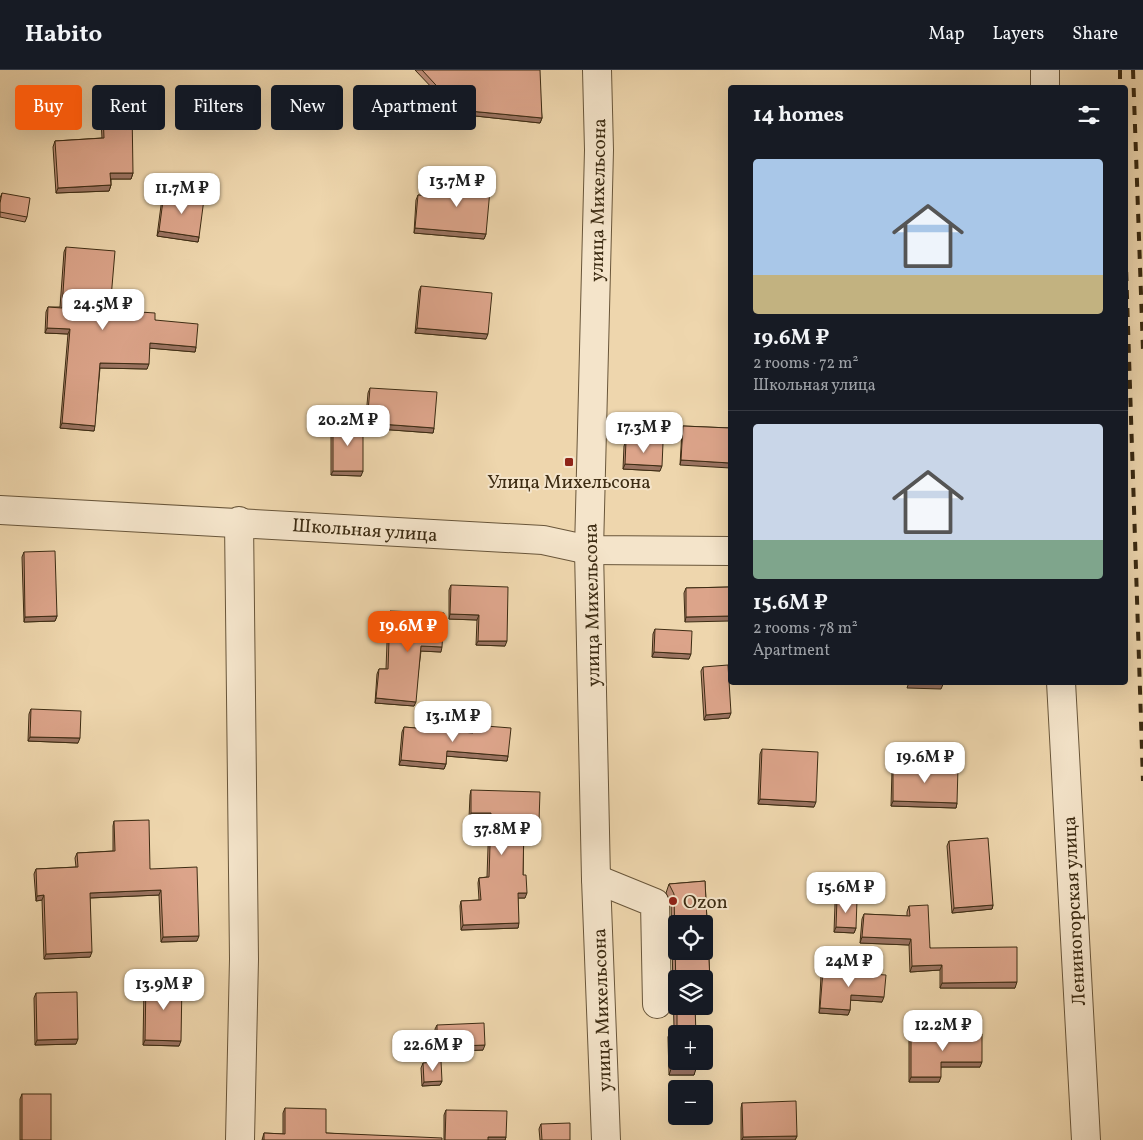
<!DOCTYPE html>
<meta charset="utf-8">
<style>
:root{--surface:#171b24;--page:#242831;--text:#f1f3f6;--muted:#9ea1a6;--line:#363941;--accent:#ea580c}
body{margin:0;font-family:Vollkorn,serif;background:var(--page);color:var(--text);height:100vh;display:flex;flex-direction:column;font-size:19px;white-space:nowrap}
*{box-sizing:border-box;margin:0}
p{font-size:16px;color:var(--muted)}
.icon{flex:none;width:28px;height:28px;fill:none;stroke:currentColor;stroke-width:2;stroke-linecap:round;stroke-linejoin:round}
.map{position:relative;flex:1;overflow:hidden}
.drawer{position:absolute;left:728px;top:15px;width:400px;height:600px;display:flex;flex-direction:column;background:var(--surface);border-radius:5px;box-shadow:0 5px 20px #0002}
.drawer>*{flex:none}
.top-card{position:absolute;left:15px;top:15px;width:475px;height:45px;display:flex;gap:10px}
.controls{position:absolute;left:668px;top:845px;display:grid;gap:10px}
.controls a{display:grid;place-items:center;width:45px;height:45px;border-radius:5px;background:var(--surface);box-shadow:0 5px 20px #0002;font-size:25px}
.price{position:absolute;translate:-50% -42px;padding:0 11px;border-radius:10px;background:#fff;color:#222;font-size:16px;line-height:32px;filter:drop-shadow(0 1px 2px #0008)}
.price::after{content:'';position:absolute;left:50%;top:30px;width:15px;height:11px;margin-left:-8px;background:inherit;clip-path:polygon(0 0,100% 0,50% 100%)}
.price.active{background:var(--accent);color:#fff}
ul{padding:0;list-style:none}
li{display:grid;align-content:center;gap:10px;height:265px;padding:0 25px}
li+li{border-top:1px solid var(--line)}
li span{display:grid;place-items:center;height:155px;border-radius:5px;color:#555}
li>.icon{margin-inline-start:auto}
span .icon{width:90px;height:90px;fill:#fffc;stroke-width:1}
li b{font-size:21px}
h2{display:flex;justify-content:space-between;align-items:center;height:60px;padding:0 25px;font-size:21px}
.tag{padding:0 18px;border-radius:5px;background:var(--surface);box-shadow:0 5px 20px #0002;font-size:18px;line-height:45px}
.tag.active{background:var(--accent);color:#fff}
header{display:flex;align-items:center;gap:30px;box-sizing:border-box;height:70px;padding:0 25px;background:var(--surface);border-bottom:1px solid var(--line)}
header strong{font-size:24px}
nav{display:flex;gap:28px;margin-inline-start:auto;font-size:18px}
.map>svg:first-child{display:block}
.lines{fill:none;stroke-linecap:round;stroke-linejoin:round}
.minor-casing{stroke:#69563a;stroke-width:30}
.minor{stroke:#f4e4ca;stroke-width:28}
.rail{stroke:#3d2c13;stroke-width:4;stroke-dasharray:9 9;stroke-linecap:butt}
.wall{fill:#bd8d77;stroke:#3d2c13;fill-rule:evenodd}
.shaded-wall{fill:#9a7361;stroke:#3d2c13}
.building{fill:#dca48a;stroke:#3d2c13;fill-rule:evenodd}
.poi-dot{fill:#8f2418;stroke:#f4e4ca;stroke-width:2}
.labels{text-anchor:middle;stroke-width:4;stroke-linejoin:round;paint-order:stroke}
.street-label{font-size:19px;fill:#3d2c13;stroke:#f4e4ca}
.poi-label{font-size:19px;fill:#3d2c13;stroke:#f4e4ca}
</style>
<header>
<strong>Habito</strong>
<nav><a>Map</a><a>Layers</a><a>Share</a></nav>
</header>
<div class="map">
<svg width="1143" height="1070" viewBox="0 0 1143 1070">
<rect width="100%" height="100%" fill="#eed6ad"/>
<filter id="stains"><feTurbulence type="fractalNoise" baseFrequency=".004" numOctaves="4"/><feColorMatrix values="0 0 0 0 .2 0 0 0 0 .09 0 0 0 0 .02 0 0 0 .5 -.17"/></filter>
<radialGradient id="worn" r=".72"><stop offset=".6" stop-color="#630" stop-opacity="0"/><stop offset="1" stop-color="#630" stop-opacity=".3"/></radialGradient>
<g class="lines">
<!-- minor casing -->
<g class="minor-casing">
<g id="minor">
<path d="M597 0 599 80 589 480 596 809 606 1070"/>
<path d="M1045 0V18"/>
<path d="M0 440 543 470 589 480 730 481"/>
<path d="M239 451 244 889 240 1070"/>
<path d="M1061 612 1086 1070"/>
<path d="M596 809 655 833 657 934"/>
</g>
</g>
<!-- minor -->
<use href="#minor" class="minor"/>
<!-- rail -->
<g class="rail">
<path d="M1120 0V18"/>
<path d="M1133 0 1143 280"/>
<path d="M1125 166 1143 711"/>
</g>
</g>
<!-- wall -->
<g class="wall">
<path d="M415 0H538L542 48 540 53 457 44Z"/>
<path d="M103 44 133 103 131 109H111V115L109 121 56 123 53 77 55 71 102 68 101 50Z"/>
<path d="M458 106 486 164 484 169 414 163 416 130 418 125 455 128 456 111Z"/>
<path d="M2 123 27 147 25 152 0 147V128Z"/>
<path d="M164 123 199 167 198 172 157 166 162 128Z"/>
<path d="M66 177 110 240 155 250 196 277 195 282 149 278 147 299 100 298 94 361 60 358 68 264 45 263 46 242 48 237H60L64 182Z"/>
<path d="M421 216 486 269 415 263 419 221Z"/>
<path d="M370 318 434 358 433 363 365 358 368 323Z"/>
<path d="M333 353 361 406 331 405V358Z"/>
<path d="M683 356 730 358 680 395 682 360Z"/>
<path d="M626 371 660 401 623 399 624 376Z"/>
<path d="M24 482 57 546 55 551 24 552 22 487Z"/>
<path d="M451 515 505 576 476 575 477 550 449 549V520Z"/>
<path d="M730 517 685 552 684 523 686 518Z"/>
<path d="M390 541 441 582 421 581 414 636 375 633 377 604 379 599H386L388 546Z"/>
<path d="M655 559 689 589 652 587 653 564Z"/>
<path d="M703 597 729 648 704 650 701 601Z"/>
<path d="M31 639 78 673 28 671 29 644Z"/>
<path d="M473 655 508 686 507 691 446 686V694L444 699 399 695 402 662 404 657 471 663Z"/>
<path d="M762 679 814 737 758 734 760 684Z"/>
<path d="M893 695 957 733 956 738 891 736 892 700Z"/>
<path d="M471 720 539 751 537 756H524L523 805 525 828H518V858L461 860 460 836 461 831 479 830 478 813 479 808 487 807 489 748H469L470 725Z"/>
<path d="M114 751 150 799 197 871 161 872 159 825 90 828V887L44 889 42 830 36 831 34 804 36 799 76 797 75 788 77 783 113 781V756Z"/>
<path d="M949 771 993 835 992 839 952 843 947 776Z"/>
<path d="M705 811 711 930 708 939 695 940 694 1005H669L668 967 671 958H674L671 833 666 823 669 814ZM676 909 704 936H676Z"/>
<path d="M837 829 856 858 854 863 834 862 835 834Z"/>
<path d="M909 836 930 878 1015 918H940V900L910 902 909 875 860 873 862 849 864 844 907 846V842Z"/>
<path d="M823 901 882 932 850 930V940L848 945 819 943 821 906Z"/>
<path d="M146 911 179 976 143 975 144 916Z"/>
<path d="M36 923 76 974 35 975 34 928Z"/>
<path d="M437 955 483 980 436 982 435 959Z"/>
<path d="M911 964 980 997H941L939 1012H909V969Z"/>
<path d="M423 993 442 1011 440 1015 422 1016 421 998Z"/>
<path d="M22 1024 51 1070H20V1029Z"/>
<path d="M742 1033 797 1066 795 1070H741V1038Z"/>
<path d="M285 1038 326 1063 442 1070H262L264 1063 283 1064V1043Z"/>
<path d="M446 1040 506 1067 505 1070H444V1045Z"/>
<path d="M541 1054 570 1070H540L539 1059Z"/>
</g>
<!-- shaded-wall -->
<g class="shaded-wall">
<path d="M459 40 542 48 540 53 457 44Z"/>
<path d="M110 103H133L131 109H108Z"/>
<path d="M111 115 109 121 56 123 58 118Z"/>
<path d="M415 158 486 164 484 169 414 163Z"/>
<path d="M159 161 199 167 198 172 157 166Z"/>
<path d="M47 258 70 259 68 264 45 263Z"/>
<path d="M417 258 488 264 486 269 415 263Z"/>
<path d="M150 273 196 277 195 282 148 278Z"/>
<path d="M100 293 149 294 147 299 99 298Z"/>
<path d="M62 353 95 356 94 361 60 358Z"/>
<path d="M367 353 434 358 433 363 365 358Z"/>
<path d="M681 390 730 393V398L680 395Z"/>
<path d="M625 394 662 396 660 401 623 399Z"/>
<path d="M333 401H363L361 406 331 405Z"/>
<path d="M450 544 479 545 477 550 449 549Z"/>
<path d="M57 546 55 551 24 552 25 547Z"/>
<path d="M730 546V551L685 552 686 547Z"/>
<path d="M478 571H507L505 576 476 575Z"/>
<path d="M421 576 442 577 441 582 420 581Z"/>
<path d="M654 582 691 584 689 589 652 587Z"/>
<path d="M909 612H944L941 619 907 618Z"/>
<path d="M376 628 416 632 414 636 375 633Z"/>
<path d="M731 643 729 648 704 650 706 645Z"/>
<path d="M30 667 80 668 78 673 28 671Z"/>
<path d="M447 681 508 686 507 691 445 686Z"/>
<path d="M401 690 446 694 444 699 399 695Z"/>
<path d="M760 729 816 732 814 737 758 734Z"/>
<path d="M893 731 957 733 956 738 891 736Z"/>
<path d="M471 743H491L489 748H469Z"/>
<path d="M524 751H539L537 756 523 755Z"/>
<path d="M161 820 159 825 88 828 90 823Z"/>
<path d="M518 823H527L525 828H516Z"/>
<path d="M44 825 42 830 36 831 37 826Z"/>
<path d="M993 835 992 839 952 843 954 838Z"/>
<path d="M519 853 518 858 461 860 463 855Z"/>
<path d="M836 857 856 858 854 863 834 862Z"/>
<path d="M199 866 197 871 161 872 163 867Z"/>
<path d="M862 867 911 869 909 875 860 873Z"/>
<path d="M92 882 90 887 44 889 46 884Z"/>
<path d="M942 895 940 900 910 902 912 896Z"/>
<path d="M1017 912 1015 918H940L942 913Z"/>
<path d="M851 925 884 927 882 932 849 930Z"/>
<path d="M711 930 708 939 691 940 693 936H704V931Z"/>
<path d="M820 938 850 940 848 945 819 943Z"/>
<path d="M78 969 76 974 35 975 37 970Z"/>
<path d="M145 970 181 971 179 976 143 975Z"/>
<path d="M485 975 483 980 436 982 437 977Z"/>
<path d="M941 992H982L980 997H939Z"/>
<path d="M672 996H697L694 1005H669Z"/>
<path d="M911 1007H941L939 1012H909Z"/>
<path d="M442 1011 440 1015 422 1016 424 1012Z"/>
<path d="M797 1066 795 1070H742L743 1067Z"/>
<path d="M488 1067H506L505 1070H487Z"/>
</g>
<!-- building -->
<g class="building">
<path d="M422 0H540L542 48 459 40Z"/>
<path d="M132 40 133 103H110L111 115 58 118 55 71 104 68 103 44Z"/>
<path d="M458 106 491 109 486 164 415 158 418 125 456 128Z"/>
<path d="M2 123 30 128 27 147 0 142V133Z"/>
<path d="M164 123 204 129 199 167 159 161Z"/>
<path d="M66 177 115 181 110 240 155 243V250L198 254 196 277 150 273 149 294 100 293 95 356 62 353 70 259 47 258 48 237 62 238Z"/>
<path d="M421 216 492 223 488 264 417 258Z"/>
<path d="M370 318 437 322 434 358 367 353Z"/>
<rect x="333" y="353" width="30" height="48"/>
<path d="M683 356 730 358V393L681 390Z"/>
<path d="M626 371 663 373 662 396 625 394Z"/>
<path d="M55 481 57 546 25 547 24 482Z"/>
<path d="M451 515 508 517 507 571H478L479 545 450 544Z"/>
<path d="M730 517V546L686 547V518Z"/>
<path d="M390 541 444 543 442 577 421 576 416 632 376 628 379 599H388Z"/>
<path d="M655 559 692 561 691 584 654 582Z"/>
<path d="M728 595 731 643 706 645 703 597Z"/>
<path d="M31 639 81 641 80 668 30 667Z"/>
<path d="M473 655 511 658 508 686 447 681 446 694 401 690 404 657 473 663Z"/>
<path d="M762 679 818 682 816 732 760 729Z"/>
<path d="M893 695 958 697 957 733 893 731Z"/>
<path d="M471 720 540 722 539 751H524L523 805H526L527 823H518L519 853 463 855 461 831 481 830 479 808 489 807 491 743H471Z"/>
<path d="M149 750 150 799 197 797 199 866 163 867 161 820 90 823 92 882 46 884 44 825 37 826 36 799 78 797 77 783 115 781 114 751Z"/>
<path d="M988 768 993 835 954 838 949 771Z"/>
<path d="M705 811 711 930 704 931V909H676V921L674 824 669 814ZM676 854H704V881H676Z"/>
<path d="M837 829 857 830 856 858 836 857Z"/>
<path d="M928 835 930 878 1017 877V912L942 913V895L912 896 911 869 862 867 864 844 910 846 909 836Z"/>
<path d="M823 901 886 905 884 927 851 925 850 940 820 938Z"/>
<path d="M146 911 182 912 181 971 145 970Z"/>
<path d="M77 922 78 969 37 970 36 923Z"/>
<path d="M677 936H695L696 964H676V991H697V996H672L671 958H677Z"/>
<path d="M484 953 485 975 437 977V955Z"/>
<path d="M911 964H982V992H941V1007H911Z"/>
<path d="M441 991 442 1011 424 1012 423 993Z"/>
<rect x="22" y="1024" width="29" height="46"/>
<path d="M796 1031 797 1066 743 1067 742 1033Z"/>
<path d="M285 1038 326 1039V1063L442 1068V1070H264V1063L285 1064Z"/>
<path d="M446 1040 507 1041 506 1067H488V1070H445Z"/>
<path d="M570 1053V1070H542L541 1054Z"/>
</g>
<!-- markers -->
<g class="poi-dot">
<rect x="564" y="387" width="10" height="10" rx="2.5"/>
<circle cx="673" cy="831" r="5"/>
</g>
<g class="labels">
<!-- street labels -->
<g class="street-label">
<text transform="translate(597 130) rotate(-89)" y="7">улица Михельсона</text>
<text transform="translate(365 459) rotate(4)" y="7">Школьная улица</text>
<text transform="translate(591 535) rotate(-91)" y="7">улица Михельсона</text>
<text transform="translate(1073 841) rotate(-93)" y="7">Лениногорская улица</text>
<text transform="translate(601 940) rotate(-92)" y="7">улица Михельсона</text>
</g>
<!-- poi labels -->
<g class="poi-label">
<text x="569" y="418">Улица Михельсона</text>
<text x="683" y="838" text-anchor="start">Ozon</text>
</g>
</g>
<rect width="100%" height="100%" filter="url(#stains)"/>
<rect width="100%" height="100%" fill="url(#worn)"/>
</svg>
<div class="controls">
<a><svg class="icon" aria-label="locate" viewBox="0 0 24 24"><circle cx="12" cy="12" r="6"/><path d="M12 2v4M12 18v4M2 12h4M18 12h4"/></svg></a>
<a><svg class="icon" aria-label="layers" viewBox="0 0 24 24"><path d="M12 4l9 5-9 5-9-5zM3 14l9 5 9-5"/></svg></a>
<a>+</a>
<a>−</a>
</div>
<b class="price" style="left:457px;top:138px">13.7M ₽</b>
<b class="price" style="left:182px;top:145px">11.7M ₽</b>
<b class="price" style="left:103px;top:261px">24.5M ₽</b>
<b class="price" style="left:348px;top:377px">20.2M ₽</b>
<b class="price" style="left:644px;top:384px">17.3M ₽</b>
<b class="price active" style="left:408px;top:583px">19.6M ₽</b>
<b class="price" style="left:453px;top:673px">13.1M ₽</b>
<b class="price" style="left:925px;top:714px">19.6M ₽</b>
<b class="price" style="left:502px;top:786px">37.8M ₽</b>
<b class="price" style="left:846px;top:844px">15.6M ₽</b>
<b class="price" style="left:849px;top:918px">24M ₽</b>
<b class="price" style="left:164px;top:941px">13.9M ₽</b>
<b class="price" style="left:943px;top:982px">12.2M ₽</b>
<b class="price" style="left:433px;top:1002px">22.6M ₽</b>
<div class="top-card">
<a class="tag active">Buy</a>
<a class="tag">Rent</a>
<a class="tag">Filters</a>
<a class="tag">New</a>
<a class="tag">Apartment</a>
</div>
<section class="drawer">
<h2>14 homes<svg class="icon" aria-label="filters" viewBox="0 0 24 24"><path d="M4 7h16M4 17h16"/><circle cx="9" cy="7" r="2"/><circle cx="15" cy="17" r="2"/></svg></h2>
<ul>
<li><span style="background:linear-gradient(#a9c7e8 75%,#c2b280 0)"><svg class="icon" aria-label="home" viewBox="0 0 24 24"><path d="M3 11l9-7 9 7M6 9v11h12V9"/></svg></span><div><b>19.6M ₽</b><p>2 rooms · 72 m²</p><p>Школьная улица</p></div></li>
<li><span style="background:linear-gradient(#c9d6e8 75%,#7fa58c 0)"><svg class="icon" aria-label="home" viewBox="0 0 24 24"><path d="M3 11l9-7 9 7M6 9v11h12V9"/></svg></span><div><b>15.6M ₽</b><p>2 rooms · 78 m²</p><p>Apartment</p></div></li>
</ul>
</section>
</div>
